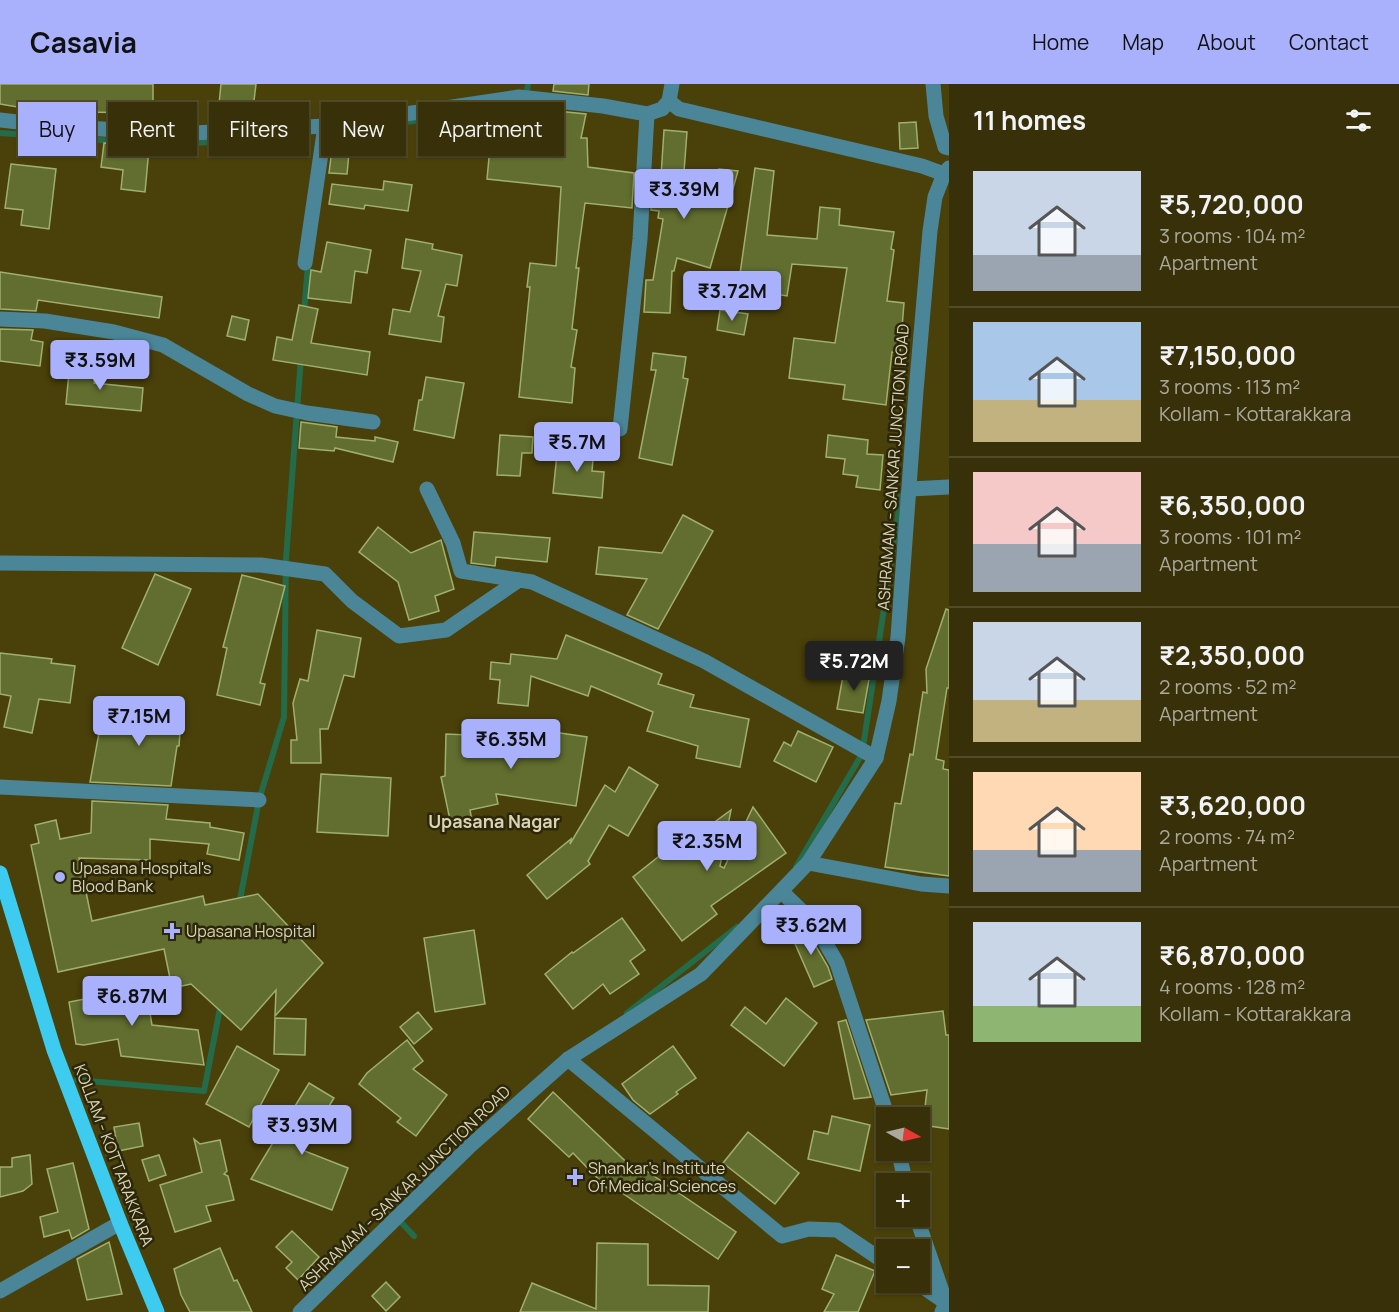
<!DOCTYPE html>
<meta charset="utf-8">
<style>
:root{--surface:#373008;--page:#423c16;--text:#f1f3f6;--muted:#aaa99c;--line:#514b29;--accent:#a9b0fc}
body{margin:0;font-family:Manrope,sans-serif;background:var(--page);color:var(--text);height:100vh;display:flex;flex-direction:column;font-size:22px;white-space:nowrap}
*{box-sizing:border-box;margin:0}
p{font-size:20px;color:var(--muted)}
.icon{flex:none;width:33px;height:33px;fill:none;stroke:currentColor;stroke-width:2;stroke-linecap:round;stroke-linejoin:round}
.map{position:relative;flex:1;overflow:hidden}
.sheet{display:flex;flex-direction:column;background:var(--surface);width:450px}
.sheet>*{flex:none}
.hud{position:absolute;left:18px;top:18px;width:570px;height:54px;display:flex;gap:12px}
.needle{width:39px;rotate:98deg}
.buttons{position:absolute;left:876px;top:1023px;display:grid;gap:12px}
.buttons a{display:grid;place-items:center;width:54px;height:54px;border-radius:0px;background:var(--surface);box-shadow:0 2px 4px #0004,0 0 0 2px var(--line);font-size:30px}
.price{position:absolute;translate:-50% -51px;padding:0 14px;border-radius:6px;background:var(--accent);color:#111;font-size:20px;line-height:39px;filter:drop-shadow(0 2px 3px #0008)}
.price::after{content:'';position:absolute;left:50%;top:36px;width:18px;height:14px;margin-left:-9px;background:inherit;clip-path:polygon(0 0,100% 0,50% 100%)}
.price.current{background:#222;color:#fff}
ul{padding:0;list-style:none}
li{display:flex;align-items:center;gap:18px;height:150px;padding:0 24px}
li+li{border-top:2px solid var(--line)}
li span{display:grid;place-items:center;flex:none;width:168px;height:120px;border-radius:0px;color:#555}
li>.icon{margin-inline-start:auto}
span .icon{width:72px;height:72px;fill:#fffc;stroke-width:1}
li b{font-size:26px}
h2{display:flex;justify-content:space-between;align-items:center;height:72px;padding:0 24px;font-size:26px}
.chip{padding:0 21px;border-radius:0px;background:var(--surface);box-shadow:0 2px 4px #0004,0 0 0 2px var(--line);font-size:21px;line-height:54px}
.chip.current{background:var(--accent);color:#111}
header{display:flex;align-items:center;gap:36px;box-sizing:border-box;height:84px;padding:0 30px;background:var(--accent);color:#111}
header strong{font-size:28px}
nav{display:flex;gap:33px;margin-inline-start:auto;font-size:21px}
main{display:flex;flex:1;min-height:0}
.map>svg:first-child{display:block}
.lines{fill:none;stroke-linecap:round;stroke-linejoin:round}
.stream{stroke:#246b4a;stroke-width:6}
.building{fill:#616e2f;stroke:#a0af6f;stroke-width:1.5}
.minor{stroke:#4b8698;stroke-width:15}
.major{stroke:#3dcbef;stroke-width:15}
.poi-dot{fill:#a9b0fc;stroke:#2c270b;stroke-width:2}
.labels{text-anchor:middle;stroke-width:5;stroke-linejoin:round;paint-order:stroke}
.street-label{font-size:16px;fill:#dad4b4;stroke:#2c270b}
.poi-label{font-size:16px;fill:#dad4b4;stroke:#2c270b;text-anchor:start}
.neighbourhood-label{font-size:18px;font-weight:bold;fill:#dad4b4;stroke:#2c270b}
</style>
<header>
<strong>Casavia</strong>
<nav><a>Home</a><a>Map</a><a>About</a><a>Contact</a></nav>
</header>
<main>
<div class="map">
<svg width="949" height="1228" viewBox="0 0 949 1228">
<rect width="100%" height="100%" fill="#49400a"/>
<g class="lines">
<!-- stream -->
<g class="stream">
<path d="M526 14 528 0"/>
<path d="M355 45 532 21"/>
<path d="M0 49 171 61 305 50"/>
<path d="M328 70 332 48 339 47"/>
<path d="M304 230 308 180"/>
<path d="M796 783 862 670 901 412"/>
<path d="M239 821 259 716 284 633 286 475 301 273"/>
<path d="M627 929 737 843"/>
<path d="M77 996 204 1007 221 919"/>
<path d="M398 1135 414 1152"/>
</g>
</g>
<!-- building -->
<g class="building">
<path d="M0 0H153V29L79 28V24L24 17 23 24 0 20Z"/>
<path d="M221 0H256L252 33 218 30Z"/>
<path d="M554 0H589L588 11 553 7Z"/>
<path d="M527 24 586 30 581 54H587L588 83 634 89 632 124 585 119 576 184H579L572 245 577 246 571 283 575 284 572 319 519 313 530 203H527L530 179 556 182 561 103 487 95 490 63 523 66Z"/>
<path d="M916 38 918 64 900 65 899 39Z"/>
<path d="M664 46 687 48 683 101 716 107 719 85 738 87 710 184 677 174 674 187H672L670 229 644 228 646 196H653L663 135 658 134 659 127 651 126 653 92H661Z"/>
<path d="M333 57 350 59 347 90 329 89Z"/>
<path d="M104 59 149 65 145 108 121 105 123 86 101 83Z"/>
<path d="M11 80 56 85 49 145 21 141 23 126 5 124Z"/>
<path d="M755 84 774 87 767 151 817 155 820 123 840 125 839 141 894 148 891 165 894 166 887 217 904 219 900 269 892 268 886 321 843 315 845 301 789 294 794 254 835 259 847 184 792 180 787 212 738 204Z"/>
<path d="M384 97 412 101 408 127 365 121 364 125 329 120 332 100 383 106Z"/>
<path d="M406 155 433 160 432 165 462 171 457 202 446 200 438 232 444 233 441 258 389 250 393 225 410 228 421 187 402 184Z"/>
<path d="M327 158 371 166 367 189 355 187 351 219 308 214 311 186 321 188Z"/>
<path d="M0 188 162 213 159 234 38 216 36 227 0 225Z"/>
<path d="M299 221 318 225 311 259 370 268 367 291 273 276 277 253 292 256Z"/>
<path d="M720 226 748 230 744 251 717 246Z"/>
<path d="M232 232 249 236 245 256 227 252Z"/>
<path d="M0 245 33 246 31 256 43 258 40 282 0 277Z"/>
<path d="M653 269 686 273 683 294 688 295 672 381 639 374 656 286H651Z"/>
<path d="M70 278 96 281 94 299 143 304 141 327 66 320Z"/>
<path d="M426 293 464 299 454 354 414 346 419 316H422Z"/>
<path d="M301 338 337 343 336 353 375 357V353L398 358 393 378 335 364 334 367 299 364Z"/>
<path d="M500 351 533 353 532 369H522L520 392 497 391Z"/>
<path d="M828 351 868 356 867 370 883 371 880 406 856 403 858 392 843 390 845 375 826 373Z"/>
<path d="M558 360 594 364 592 387 604 388 602 414 553 409Z"/>
<path d="M683 431 713 447 658 545 627 531 647 495 596 490 599 463 662 469Z"/>
<path d="M378 443 411 469 441 456 454 505 435 512 439 527 409 536 398 498 359 468Z"/>
<path d="M474 448 550 454 547 478 496 473 495 482 471 479Z"/>
<path d="M155 490 191 505 158 581 122 564Z"/>
<path d="M242 491 285 502 260 599 265 600 260 621 217 611 227 564 223 563Z"/>
<path d="M946 525 949 526V604H947L936 675 944 677 943 685 949 686V792L885 783 895 719 901 720 910 670 913 671 923 608 927 609 926 585Z"/>
<path d="M317 546 361 554 354 593 344 591 328 645H320L321 679H291V656H297L293 619 300 595 308 597Z"/>
<path d="M566 551 662 590 658 600 694 611 690 623 749 635 740 683 696 674 698 662 647 647 653 628 591 602 588 612 531 592 528 622 498 619 500 596 490 595 491 578 510 580 511 570 557 575Z"/>
<path d="M0 569 52 575 51 579 75 582 70 619 39 615 32 649 4 643 11 612 0 610Z"/>
<path d="M844 586 870 590 863 629 837 625Z"/>
<path d="M142 615 182 622 179 662H177L171 702 90 698 99 649 97 648 100 632 140 638Z"/>
<path d="M519 643 587 653 576 722 496 710 498 720 470 726 472 737 451 741 441 693 445 692 446 650 517 653Z"/>
<path d="M798 647 833 663 816 698 774 677 784 658 791 662Z"/>
<path d="M629 683 658 701 628 752 609 741 588 777 590 780 547 815 527 791 571 755 570 760 605 701 615 708Z"/>
<path d="M321 690 391 694 388 752 317 748Z"/>
<path d="M92 717 168 721 166 735 210 739V743L244 749 239 776 207 770 209 760 150 755V776L79 774 92 837 203 812 205 821 258 810 323 879 275 932 276 906 241 946 191 900 172 904 164 865 58 888 31 761 39 759 35 741 56 736 60 755 91 749Z"/>
<path d="M753 723 786 769 711 822 717 830 682 857 633 793 667 766 671 770 731 726 720 782 724 784Z"/>
<path d="M622 834 645 866 630 877 639 890 610 910 603 900 573 925 545 890 572 868 573 869Z"/>
<path d="M802 841 806 845 828 883 832 895 814 903 789 846Z"/>
<path d="M474 846 485 920 435 928 424 854Z"/>
<path d="M97 900 146 906 152 941 198 946 204 981 121 972 118 955 84 961 76 960 69 918 95 913Z"/>
<path d="M786 914 817 939 784 982 731 941 745 923 766 940Z"/>
<path d="M943 927 946 951H949V1045L923 1041 927 1006 891 1011 866 936Z"/>
<path d="M418 928 432 945 414 960 400 943Z"/>
<path d="M275 934 306 935 305 971 274 970Z"/>
<path d="M846 936 871 1013 854 1015 838 938Z"/>
<path d="M407 956 423 977 413 985 447 1011 416 1052 397 1038 401 1034 359 1000 367 989Z"/>
<path d="M237 962 279 986 249 1043 206 1020Z"/>
<path d="M673 962 696 994 676 1008 678 1010 650 1030 633 1016 622 1000Z"/>
<path d="M309 999 334 1014 302 1066 348 1084 332 1126 251 1095Z"/>
<path d="M553 1008 641 1092 645 1086 736 1148 718 1175 612 1102 609 1106 573 1069 569 1073 528 1035Z"/>
<path d="M832 1032 870 1041 860 1087 808 1075 814 1047 828 1050Z"/>
<path d="M139 1039 143 1062 118 1067 114 1043Z"/>
<path d="M748 1048 799 1089 775 1120 723 1079Z"/>
<path d="M194 1055 200 1060 220 1056 227 1087 224 1090 228 1092 234 1116 206 1122 211 1137 175 1148 160 1101 202 1088Z"/>
<path d="M30 1071 32 1100 23 1107 0 1113V1083H12V1074Z"/>
<path d="M159 1071 166 1091 149 1097 142 1076Z"/>
<path d="M73 1079 89 1145 72 1155 69 1146 44 1153 40 1133 58 1128 47 1085Z"/>
<path d="M292 1147 319 1173 298 1196 286 1184 292 1178 276 1163Z"/>
<path d="M109 1158 122 1210 87 1216 77 1175Z"/>
<path d="M597 1159 648 1160V1201L709 1202 708 1228H520L532 1199 596 1225Z"/>
<path d="M220 1164 234 1197 237 1196 252 1228H190L181 1211 174 1185Z"/>
<path d="M836 1171 875 1187 858 1228H824L834 1210 822 1205Z"/>
<path d="M386 1198 400 1213 386 1227 372 1212Z"/>
</g>
<g class="lines">
<!-- minor -->
<g class="minor">
<path d="M933 0 936 32 945 63 949 64"/>
<path d="M669 17 672 0"/>
<path d="M0 36 44 41 174 50 325 42 519 13 603 22 647 30 662 25 669 17 679 25 922 82 944 90"/>
<path d="M305 179 325 42"/>
<path d="M0 235 45 237 114 248 163 261 248 310 275 322 307 329 373 338"/>
<path d="M620 345 640 155 647 30"/>
<path d="M427 405 453 459 461 487 532 498 704 577 876 674"/>
<path d="M910 405 949 403"/>
<path d="M0 479 261 481 325 490 352 517 399 552 446 546 519 496"/>
<path d="M0 703 259 716"/>
<path d="M808 779 921 800 949 802"/>
<path d="M782 808 814 839 837 879 888 1034"/>
<path d="M568 975 782 1152 809 1145 837 1146 886 1179"/>
<path d="M898 1066 906 1100"/>
<path d="M916 1132 946 1219 942 1228"/>
<path d="M916 1198 948 1220"/>
<path d="M0 1207 120 1139"/>
<path d="M300 1228 470 1062 568 975 701 890 808 779 876 674 889 617 898 553 916 307 930 147 935 113 944 90 949 84"/>
</g>
<!-- major -->
<path class="major" d="M0 789 54 966 120 1139 157 1228"/>
</g>
<!-- markers -->
<g class="poi-dot">
<circle cx="60" cy="793" r="6"/>
<path d="M169 838h6v6h6v6h-6v6h-6v-6h-6v-6h6z"/>
<path d="M572 1084h6v6h6v6h-6v6h-6v-6h-6v-6h6z"/>
</g>
<g class="labels">
<!-- street labels -->
<g class="street-label">
<text transform="translate(893 383) rotate(-86)" y="6">ASHRAMAM - SANKAR JUNCTION ROAD</text>
<text transform="translate(114 1071) rotate(69)" y="6">KOLLAM - KOTTARAKKARA</text>
<text transform="translate(404 1104) rotate(-44)" y="6">ASHRAMAM - SANKAR JUNCTION ROAD</text>
</g>
<!-- poi labels -->
<g class="poi-label">
<text x="72" y="790">Upasana Hospital's<tspan x="72" dy="18">Blood Bank</tspan></text>
<text x="186" y="853">Upasana Hospital</text>
<text x="588" y="1090">Shankar's Institute<tspan x="588" dy="18">Of Medical Sciences</tspan></text>
</g>
<!-- neighbourhood labels -->
<g class="neighbourhood-label">
<text x="494" y="744">Upasana Nagar</text>
</g>
</g>
</svg>
<div class="buttons">
<a><svg class="needle" viewBox="-14 -14 28 28"><path d="M0-13l5 13h-10z" fill="#e53935"/><path d="M0 13l5-13h-10z" fill="#aaa99c"/></svg></a>
<a>+</a>
<a>−</a>
</div>
<b class="price" style="left:684px;top:136px">₹3.39M</b>
<b class="price" style="left:732px;top:238px">₹3.72M</b>
<b class="price" style="left:100px;top:307px">₹3.59M</b>
<b class="price" style="left:577px;top:389px">₹5.7M</b>
<b class="price current" style="left:854px;top:608px">₹5.72M</b>
<b class="price" style="left:139px;top:663px">₹7.15M</b>
<b class="price" style="left:511px;top:686px">₹6.35M</b>
<b class="price" style="left:707px;top:788px">₹2.35M</b>
<b class="price" style="left:811px;top:872px">₹3.62M</b>
<b class="price" style="left:132px;top:943px">₹6.87M</b>
<b class="price" style="left:302px;top:1072px">₹3.93M</b>
<div class="hud">
<a class="chip current">Buy</a>
<a class="chip">Rent</a>
<a class="chip">Filters</a>
<a class="chip">New</a>
<a class="chip">Apartment</a>
</div>
</div>
<section class="sheet">
<h2>11 homes<svg class="icon" aria-label="filters" viewBox="0 0 24 24"><path d="M4 7h16M4 17h16"/><circle cx="9" cy="7" r="2"/><circle cx="15" cy="17" r="2"/></svg></h2>
<ul>
<li><span style="background:linear-gradient(#c9d6e8 70%,#9aa5b1 0)"><svg class="icon" aria-label="home" viewBox="0 0 24 24"><path d="M3 11l9-7 9 7M6 9v11h12V9"/></svg></span><div><b>₹5,720,000</b><p>3 rooms · 104 m²</p><p>Apartment</p></div></li>
<li><span style="background:linear-gradient(#a9c7e8 65%,#c2b280 0)"><svg class="icon" aria-label="home" viewBox="0 0 24 24"><path d="M3 11l9-7 9 7M6 9v11h12V9"/></svg></span><div><b>₹7,150,000</b><p>3 rooms · 113 m²</p><p>Kollam - Kottarakkara</p></div></li>
<li><span style="background:linear-gradient(#f6c9c9 60%,#9aa5b1 0)"><svg class="icon" aria-label="home" viewBox="0 0 24 24"><path d="M3 11l9-7 9 7M6 9v11h12V9"/></svg></span><div><b>₹6,350,000</b><p>3 rooms · 101 m²</p><p>Apartment</p></div></li>
<li><span style="background:linear-gradient(#c9d6e8 65%,#c2b280 0)"><svg class="icon" aria-label="home" viewBox="0 0 24 24"><path d="M3 11l9-7 9 7M6 9v11h12V9"/></svg></span><div><b>₹2,350,000</b><p>2 rooms · 52 m²</p><p>Apartment</p></div></li>
<li><span style="background:linear-gradient(#ffd9b3 65%,#9aa5b1 0)"><svg class="icon" aria-label="home" viewBox="0 0 24 24"><path d="M3 11l9-7 9 7M6 9v11h12V9"/></svg></span><div><b>₹3,620,000</b><p>2 rooms · 74 m²</p><p>Apartment</p></div></li>
<li><span style="background:linear-gradient(#c9d6e8 70%,#8fb573 0)"><svg class="icon" aria-label="home" viewBox="0 0 24 24"><path d="M3 11l9-7 9 7M6 9v11h12V9"/></svg></span><div><b>₹6,870,000</b><p>4 rooms · 128 m²</p><p>Kollam - Kottarakkara</p></div></li>
</ul>
</section>
</main>
